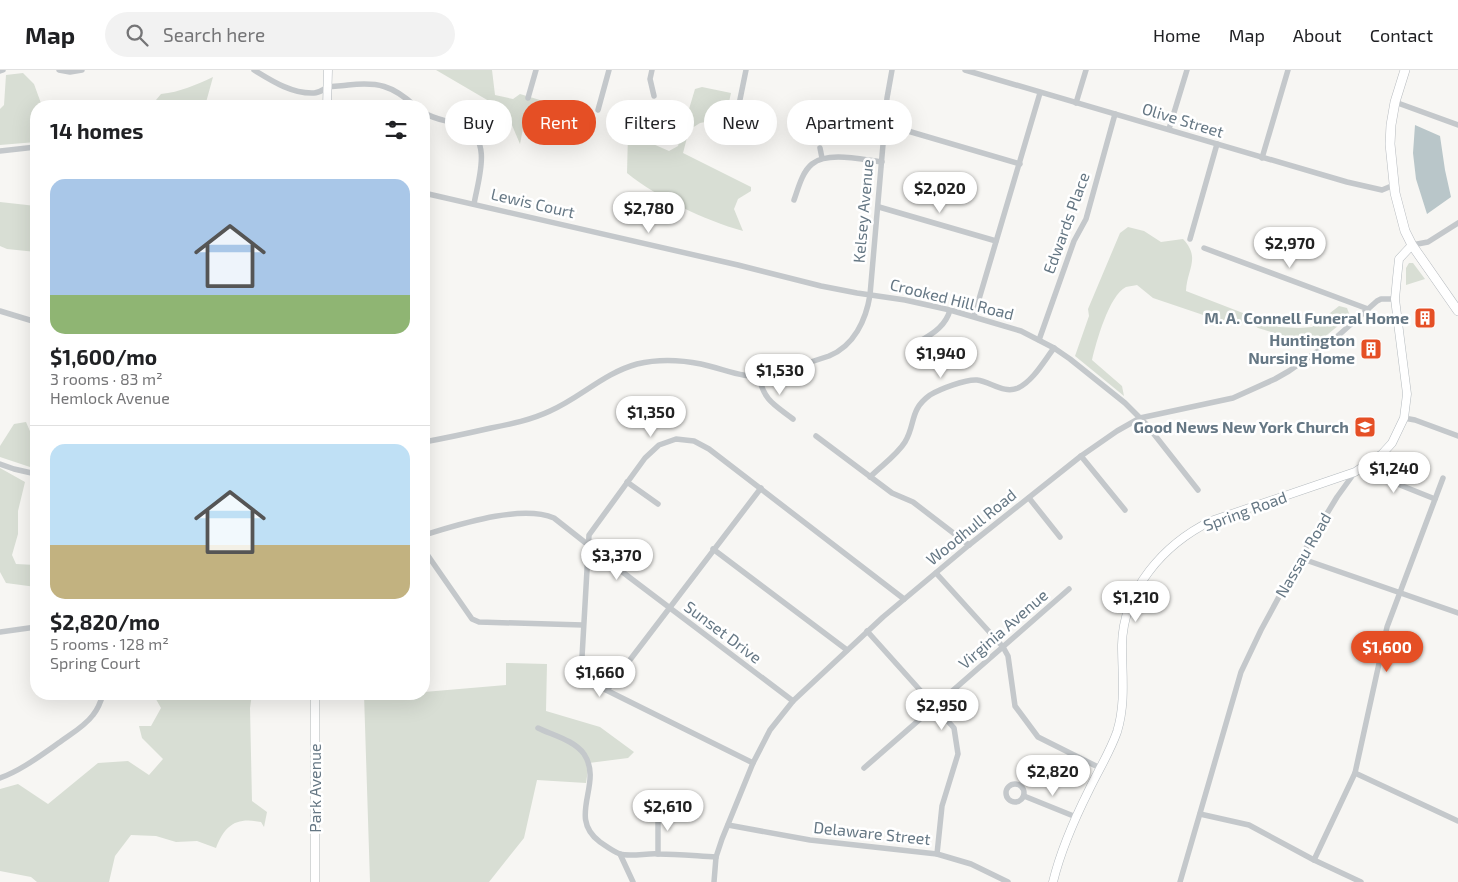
<!DOCTYPE html>
<meta charset="utf-8">
<style>
:root{--surface:#fff;--page:#f2f2f2;--text:#202124;--muted:#757577;--line:#e0e0e0;--accent:#e54f25}
body{margin:0;font-family:"Exo 2",sans-serif;background:var(--page);color:var(--text);height:100vh;display:flex;flex-direction:column;font-size:19px;white-space:nowrap}
*{box-sizing:border-box;margin:0}
p{font-size:16px;color:var(--muted)}
.icon{flex:none;width:28px;height:28px;fill:none;stroke:currentColor;stroke-width:2;stroke-linecap:round;stroke-linejoin:round}
.map{position:relative;flex:1;overflow:hidden}
.drawer{position:absolute;left:30px;top:30px;width:400px;height:600px;display:flex;flex-direction:column;background:var(--surface);border-radius:20px;box-shadow:0 5px 20px #0002}
.drawer>*{flex:none}
.banner{position:absolute;left:445px;top:30px;width:475px;height:45px;display:flex;gap:10px}
.price{position:absolute;translate:-50% -42px;padding:0 11px;border-radius:18px;background:#fff;color:#222;font-size:16px;line-height:32px;filter:drop-shadow(0 1px 2px #0008)}
.price::after{content:'';position:absolute;left:50%;top:30px;width:15px;height:11px;margin-left:-8px;background:inherit;clip-path:polygon(0 0,100% 0,50% 100%)}
.price.selected{background:var(--accent);color:#fff}
ul{padding:0;list-style:none}
li{display:grid;align-content:center;gap:10px;height:265px;padding:0 20px}
li+li{border-top:1px solid var(--line)}
li span{display:grid;place-items:center;height:155px;border-radius:15px;color:#555}
li>.icon{margin-inline-start:auto}
span .icon{width:90px;height:90px;fill:#fffc;stroke-width:1}
li b{font-size:21px}
h2{display:flex;justify-content:space-between;align-items:center;height:60px;padding:0 20px;font-size:21px}
.tag{padding:0 18px;border-radius:22px;background:var(--surface);box-shadow:0 5px 20px #0002;font-size:18px;line-height:45px}
.tag.selected{background:var(--accent);color:#fff}
header{display:flex;align-items:center;gap:30px;box-sizing:border-box;height:70px;padding:0 25px;background:var(--surface);border-bottom:1px solid var(--line)}
header strong{font-size:24px}
nav{display:flex;gap:28px;margin-inline-start:auto;font-size:18px}
.search{width:350px;height:45px;background:var(--page);display:flex;align-items:center;gap:12px;box-sizing:border-box;padding:0 18px;border-radius:28px;color:var(--muted);font-size:19px}
.map>svg:first-child{display:block}
.green{fill:#d8ded4}
.water{fill:#b9c6c9}
.lines{fill:none;stroke-linecap:round;stroke-linejoin:round}
.secondary-casing{stroke:#b4babe;stroke-width:9}
.primary-casing{stroke:#b7bbbf;stroke-width:10}
.street{stroke:#c4c8cb;stroke-width:5.5}
.secondary{stroke:#fff;stroke-width:8}
.primary{stroke:#fff;stroke-width:9}
.labels{text-anchor:middle;stroke-width:5;stroke-linejoin:round;paint-order:stroke}
.street-label{font-size:16px;fill:#657784;stroke:#fff}
.poi-label{font-size:16px;font-weight:bold;fill:#657784;stroke:#fff;text-anchor:end}
</style>
<header>
<strong>Map</strong>
<div class="search"><svg class="icon" aria-label="search" viewBox="0 0 24 24"><circle cx="10" cy="10" r="6"/><path d="M15 15l6 6"/></svg>Search here</div>
<nav><a>Home</a><a>Map</a><a>About</a><a>Contact</a></nav>
</header>
<div class="map">
<svg width="1458" height="812" viewBox="0 0 1458 812">
<rect width="100%" height="100%" fill="#f7f6f3"/>
<!-- green -->
<g class="green">
<path d="M436 0H492L495 25 513 29 520 24 583 43 580 65 574 72C562 43 560 32 526 43L520 74 506 41Z"/>
<path d="M23 3 34 14 42 36H36V72L0 75V39L4 35 6 5Z"/>
<path d="M213 7 205 36H151L161 24C180 22 196 15 213 7Z"/>
<path d="M702 17 731 23 727 41 716 50 700 53 689 60 683 83 751 117V121L738 129 734 139 743 161C704 150 658 128 627 103L628 63 669 81 678 76 695 19Z"/>
<path d="M0 132 36 136V182L7 179 0 176Z"/>
<path d="M1128 157 1144 161 1161 172 1183 169C1201 188 1187 199 1186 221L1279 257 1299 258 1312 257 1339 236 1347 238 1350 246 1316 274H1312L1258 258 1251 253 1221 251 1153 228 1137 215C1134 216 1129 216 1126 217 1109 225 1096 273 1092 290L1122 316 1124 326 1075 286 1089 246 1088 239 1120 163Z"/>
<path d="M1409 193H1413L1425 209 1406 215V198Z"/>
<path d="M26 352 36 375V397H30L0 387V376L14 354Z"/>
<path d="M0 398 25 412 18 441V464L12 485 16 494 36 495V517L6 513 0 502Z"/>
<path d="M506 593 547 594 546 641 600 657 634 682 628 688 589 693 586 713 537 710 524 768 489 812H370L364 624H424V622L506 615Z"/>
<path d="M153 624H252L250 638 252 731 267 742 264 757 261 752C236 747 225 755 216 778L197 771 176 772 156 766 131 765 115 786 109 812H37L31 807 0 801V719L18 714 48 734 98 693 128 691 149 705 163 689 142 668 139 656H151L161 638Z"/>
</g>
<!-- water -->
<path class="water" d="M1415 55 1440 66 1445 100 1451 127 1427 144 1416 109 1413 83Z"/>
<g class="lines">
<!-- secondary casing -->
<g class="secondary-casing">
<g id="secondary">
<path d="M327 36 328 0"/>
<path d="M315 812V624"/>
<path d="M1053 812C1061 779 1074 750 1089 720 1098 701 1110 682 1117 662 1126 633 1122 604 1122 575 1123 520 1164 474 1211 451L1355 402 1382 384 1392 373 1404 348 1407 324 1395 229 1397 208 1399 189 1412 175"/>
</g>
</g>
<!-- primary casing -->
<g class="primary-casing">
<path id="primary" d="M1405 0 1395 32 1391 55 1390 74 1395 123 1405 161 1412 175 1458 241"/>
</g>
<!-- street -->
<g class="street">
<path d="M59 0 70 2 82 0"/>
<path d="M254 0C272 11 292 24 314 23 320 23 323 19 328 17 334 16 342 16 348 15 378 12 392 15 415 36"/>
<path d="M652 0 650 9 654 26"/>
<path d="M965 0 1347 112 1382 120 1394 115"/>
<path d="M0 1 3 0"/>
<path d="M528 28 536 0"/>
<path d="M1395 32 1458 55"/>
<path d="M1076 33 1086 0"/>
<path d="M598 40 609 0"/>
<path d="M424 43C436 50 451 51 464 57 493 70 478 110 474 134"/>
<path d="M735 54 746 0"/>
<path d="M884 54 1020 94"/>
<path d="M1169 59 1187 0"/>
<path d="M820 78 822 88"/>
<path d="M0 81 36 77"/>
<path d="M1262 88 1288 0"/>
<path d="M424 123 738 195 821 216 857 223 905 230 950 240 1021 261 1054 278 1070 289 1125 333 1146 354 1198 420"/>
<path d="M794 130C798 119 802 102 812 94 828 81 863 90 882 92"/>
<path d="M879 137 996 171"/>
<path d="M1190 169 1217 74"/>
<path d="M1412 175 1428 172 1458 153"/>
<path d="M1204 178 1368 239"/>
<path d="M0 241 36 252"/>
<path d="M974 246 1040 23"/>
<path d="M922 270C934 263 946 255 950 240"/>
<path d="M1039 270 1074 171 1086 149 1115 44"/>
<path d="M759 307C764 331 775 335 793 349"/>
<path d="M1404 348 1415 350 1458 366"/>
<path d="M816 366 892 423 913 432 969 475"/>
<path d="M424 372C446 368 469 363 491 358 511 354 531 350 550 341 580 328 604 303 637 294 658 289 681 290 701 294 725 299 744 309 768 306L829 286C854 276 866 250 870 225L887 28 892 0"/>
<path d="M1081 386 1125 440"/>
<path d="M0 394 14 399 36 404"/>
<path d="M1360 399 1435 429"/>
<path d="M870 407C881 396 897 385 905 372 916 354 909 340 930 325 940 319 966 309 977 310 991 312 1004 324 1018 318 1033 311 1044 291 1054 278"/>
<path d="M627 412 658 434"/>
<path d="M1029 428 1060 467"/>
<path d="M424 465C458 455 520 434 554 448L629 507 793 631"/>
<path d="M713 479 847 580"/>
<path d="M424 480 472 549 479 552 583 555"/>
<path d="M1300 488 1458 543"/>
<path d="M936 503 1003 577 1008 586 1015 636 1038 667 1100 698"/>
<path d="M867 561 954 658 958 684 942 736 937 784"/>
<path d="M0 562 36 557"/>
<path d="M607 620 761 418"/>
<path d="M538 658C552 665 574 670 584 684 604 714 566 747 600 772 606 776 614 782 620 784 630 787 648 783 658 784 677 784 697 786 716 787"/>
<path d="M753 693 598 616 587 605 582 587 589 465 645 388 659 375 676 369 694 371 709 379 904 529"/>
<path d="M864 698 1069 519"/>
<path d="M1355 703 1458 751"/>
<path d="M0 708C22 700 41 685 60 672 71 664 85 656 93 645 98 639 101 631 103 624"/>
<circle cx="1015" cy="723" r="9"/>
<path d="M1024 726 1076 747"/>
<path d="M1200 744 1249 755 1314 790 1361 812"/>
<path d="M728 755 810 770 937 784 971 794 1008 812"/>
<path d="M620 784 633 812"/>
<path d="M658 784V741"/>
<path d="M1314 790 1355 703 1387 557 1443 408"/>
<path d="M714 812 716 787 722 769 753 693 770 660 793 631 883 547 969 475 1081 386 1117 361 1140 348 1233 328 1275 309 1289 301 1331 272 1377 231 1381 229H1395"/>
<path d="M1180 812 1241 602 1261 560 1300 488 1337 427 1355 402"/>
</g>
<!-- secondary -->
<use href="#secondary" class="secondary"/>
<!-- primary -->
<use href="#primary" class="primary"/>
</g>
<!-- icons -->
<defs>
<g id="building-square" transform="scale(1.125)"><rect x="-9" y="-9" width="18" height="18" rx="4" fill="#e54f25" stroke="#fff"/><path d="M-4-6H4V6H1V3H-1V6H-4ZM-2.5-4.3h1.7v1.8h-1.7ZM.8-4.3h1.7v1.8H.8ZM-2.5-1h1.7V.8h-1.7ZM.8-1h1.7V.8H.8Z" fill="#fff"/></g>
<g id="school-square" transform="scale(1.125)"><rect x="-9" y="-9" width="18" height="18" rx="4" fill="#e54f25" stroke="#fff"/><path d="M0-5L7-2L0 1L-7-2ZM-4 1L0 2.5L4 1V4Q0 6-4 4Z" fill="#fff"/></g>
</defs>
<g fill-rule="evenodd">
<use href="#building-square" x="1425" y="248"/>
<use href="#building-square" x="1371" y="279"/>
<use href="#school-square" x="1365" y="357"/>
</g>
<g class="labels">
<!-- street labels -->
<g class="street-label">
<text transform="translate(1183 50) rotate(17)" y="6">Olive Street</text>
<text transform="translate(533 133) rotate(13)" y="6">Lewis Court</text>
<text transform="translate(863 141) rotate(-85)" y="6">Kelsey Avenue</text>
<text transform="translate(1066 153) rotate(-70)" y="6">Edwards Place</text>
<text transform="translate(952 229) rotate(14)" y="6">Crooked Hill Road</text>
<text transform="translate(1245 441) rotate(-20)" y="6">Spring Road</text>
<text transform="translate(971 457) rotate(-39)" y="6">Woodhull Road</text>
<text transform="translate(1303 485) rotate(-60)" y="6">Nassau Road</text>
<text transform="translate(1003 559) rotate(-41)" y="6">Virginia Avenue</text>
<text transform="translate(723 562) rotate(37)" y="6">Sunset Drive</text>
<text transform="translate(315 718) rotate(-90)" y="6">Park Avenue</text>
<text transform="translate(872 763) rotate(6)" y="6">Delaware Street</text>
</g>
<!-- poi labels -->
<g class="poi-label">
<text x="1409" y="254">M. A. Connell Funeral Home</text>
<text x="1355" y="276">Huntington<tspan x="1355" dy="18">Nursing Home</tspan></text>
<text x="1349" y="363">Good News New York Church</text>
</g>
</g>
</svg>
<b class="price" style="left:940px;top:144px">$2,020</b>
<b class="price" style="left:649px;top:164px">$2,780</b>
<b class="price" style="left:1290px;top:199px">$2,970</b>
<b class="price" style="left:941px;top:309px">$1,940</b>
<b class="price" style="left:780px;top:326px">$1,530</b>
<b class="price" style="left:651px;top:368px">$1,350</b>
<b class="price" style="left:1394px;top:424px">$1,240</b>
<b class="price" style="left:617px;top:511px">$3,370</b>
<b class="price" style="left:1136px;top:553px">$1,210</b>
<b class="price selected" style="left:1387px;top:603px">$1,600</b>
<b class="price" style="left:600px;top:628px">$1,660</b>
<b class="price" style="left:942px;top:661px">$2,950</b>
<b class="price" style="left:1053px;top:727px">$2,820</b>
<b class="price" style="left:668px;top:762px">$2,610</b>
<div class="banner">
<a class="tag">Buy</a>
<a class="tag selected">Rent</a>
<a class="tag">Filters</a>
<a class="tag">New</a>
<a class="tag">Apartment</a>
</div>
<section class="drawer">
<h2>14 homes<svg class="icon" aria-label="filters" viewBox="0 0 24 24"><path d="M4 7h16M4 17h16"/><circle cx="9" cy="7" r="2"/><circle cx="15" cy="17" r="2"/></svg></h2>
<ul>
<li><span style="background:linear-gradient(#a9c7e8 75%,#8fb573 0)"><svg class="icon" aria-label="home" viewBox="0 0 24 24"><path d="M3 11l9-7 9 7M6 9v11h12V9"/></svg></span><div><b>$1,600/mo</b><p>3 rooms · 83 m²</p><p>Hemlock Avenue</p></div></li>
<li><span style="background:linear-gradient(#bfe0f5 65%,#c2b280 0)"><svg class="icon" aria-label="home" viewBox="0 0 24 24"><path d="M3 11l9-7 9 7M6 9v11h12V9"/></svg></span><div><b>$2,820/mo</b><p>5 rooms · 128 m²</p><p>Spring Court</p></div></li>
</ul>
</section>
</div>
